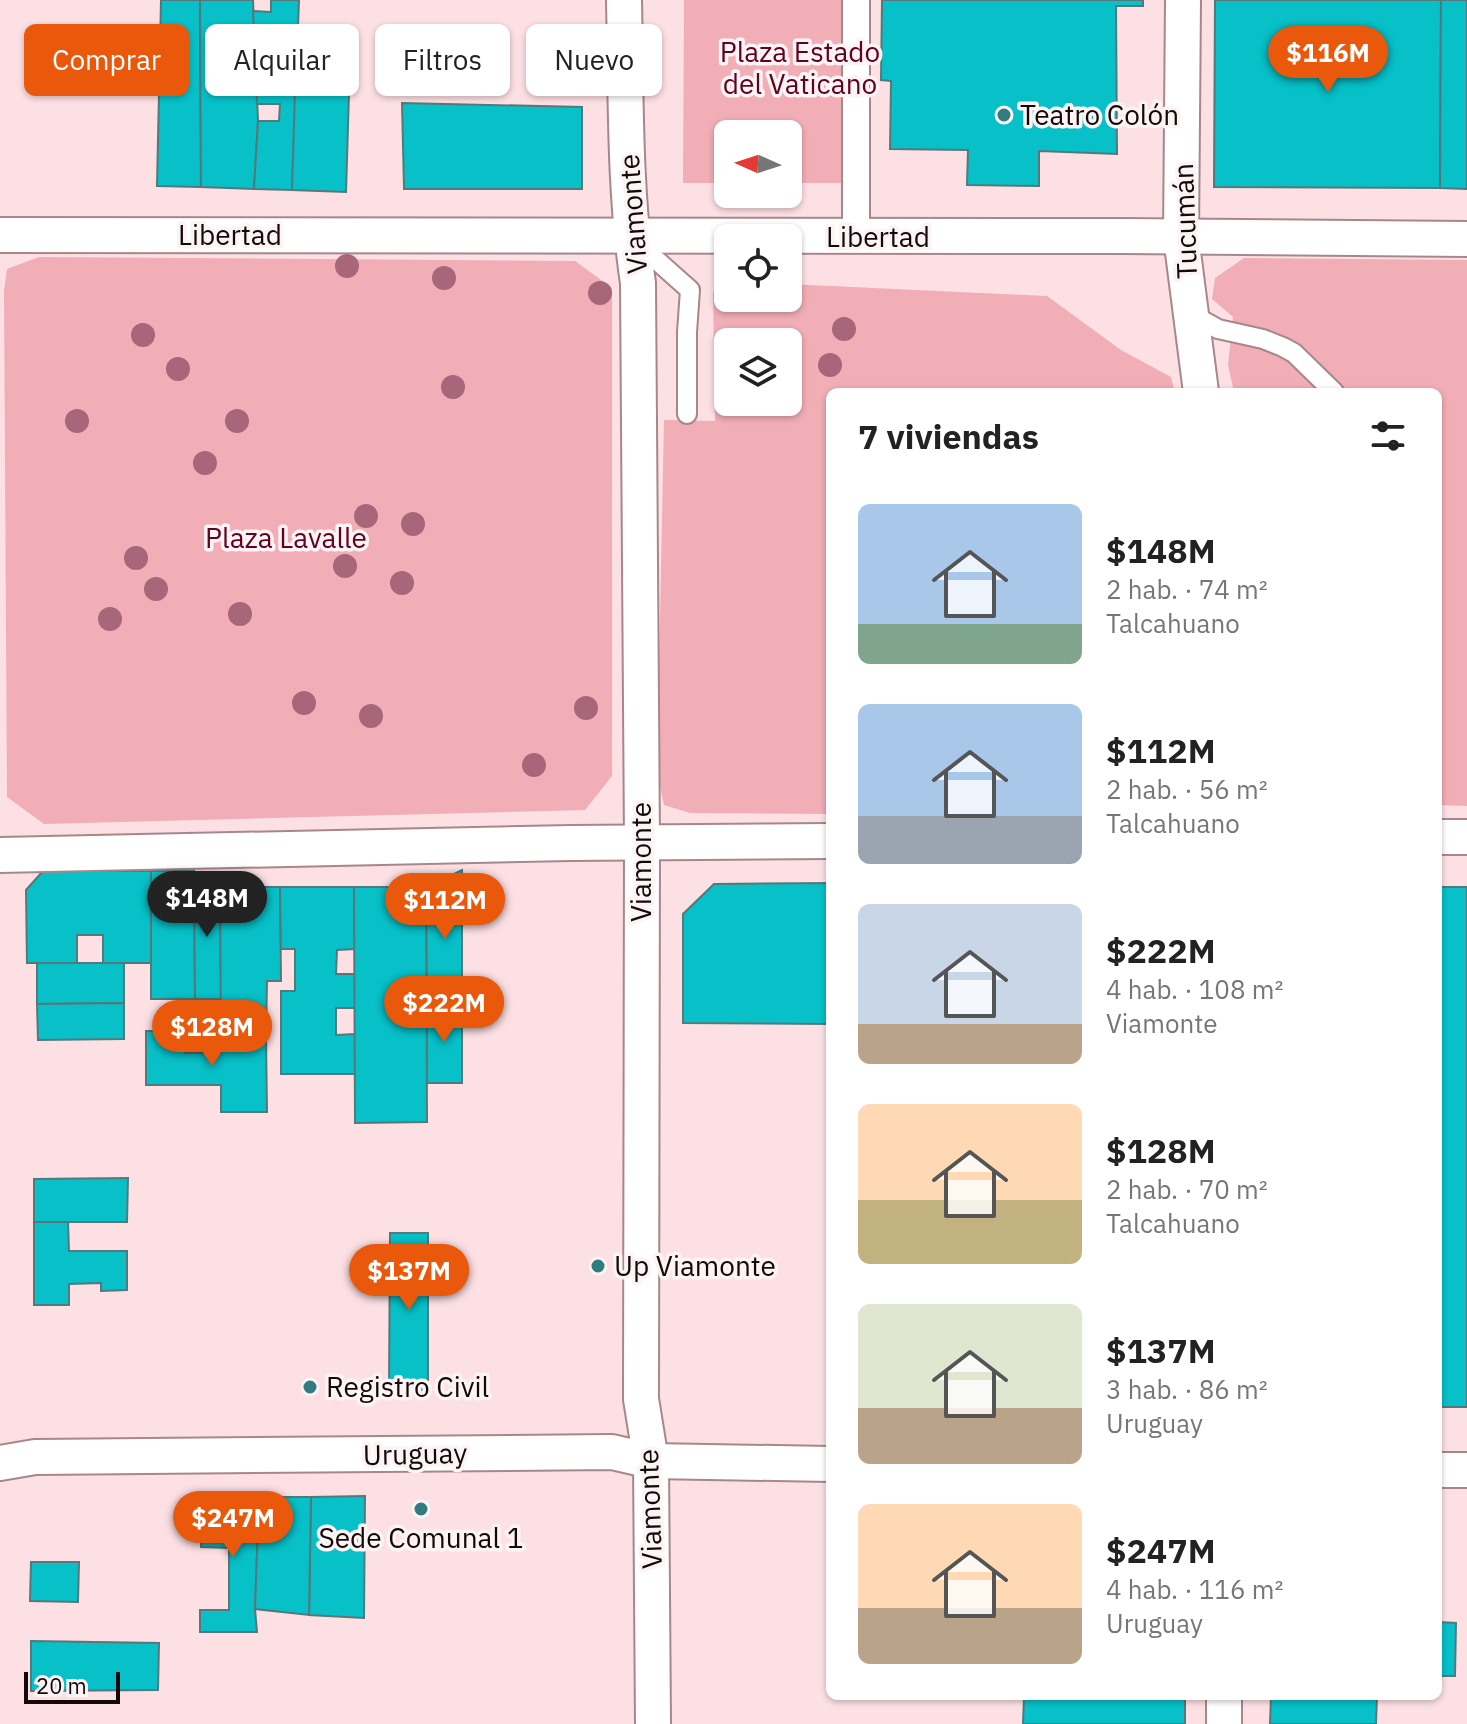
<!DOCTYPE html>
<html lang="es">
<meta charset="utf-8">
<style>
:root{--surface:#fff;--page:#f6f6f6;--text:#222;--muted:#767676;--accent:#ea580c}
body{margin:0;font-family:"IBM Plex Sans",sans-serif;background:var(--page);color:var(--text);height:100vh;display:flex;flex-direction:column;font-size:30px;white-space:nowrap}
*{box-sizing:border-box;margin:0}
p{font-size:26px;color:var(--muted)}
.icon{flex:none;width:44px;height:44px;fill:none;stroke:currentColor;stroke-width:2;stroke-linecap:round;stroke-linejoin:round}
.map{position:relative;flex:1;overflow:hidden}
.sheet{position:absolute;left:826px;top:388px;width:616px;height:1312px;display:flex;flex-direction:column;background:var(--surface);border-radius:12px;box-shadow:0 2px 6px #0004}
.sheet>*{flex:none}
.top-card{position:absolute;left:24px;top:24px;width:682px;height:72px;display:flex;gap:16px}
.needle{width:52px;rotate:273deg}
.controls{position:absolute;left:714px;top:120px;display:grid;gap:16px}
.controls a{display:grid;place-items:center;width:88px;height:88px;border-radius:12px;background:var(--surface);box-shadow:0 2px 6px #0004;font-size:40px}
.scale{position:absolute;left:24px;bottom:20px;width:96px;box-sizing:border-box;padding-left:8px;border:4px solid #14090a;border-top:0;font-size:22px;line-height:28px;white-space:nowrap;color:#14090a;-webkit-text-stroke:6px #fbf3f4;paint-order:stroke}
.price{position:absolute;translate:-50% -68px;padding:0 18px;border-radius:28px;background:var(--accent);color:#fff;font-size:26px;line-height:52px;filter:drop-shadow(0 2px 4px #0008)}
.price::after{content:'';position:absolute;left:50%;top:48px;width:24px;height:18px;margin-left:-12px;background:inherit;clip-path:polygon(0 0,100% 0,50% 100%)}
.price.current{background:#222;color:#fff}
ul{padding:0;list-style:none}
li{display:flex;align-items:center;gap:24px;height:200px;padding:0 32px}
li span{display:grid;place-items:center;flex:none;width:224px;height:160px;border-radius:12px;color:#555}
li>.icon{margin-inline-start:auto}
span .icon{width:96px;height:96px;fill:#fffc;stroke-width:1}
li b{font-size:34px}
h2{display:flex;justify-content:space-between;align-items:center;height:96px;padding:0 32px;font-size:34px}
.tag{padding:0 28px;border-radius:12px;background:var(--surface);box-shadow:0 2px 6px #0004;font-size:28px;line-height:72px}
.tag.current{background:var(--accent);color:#fff}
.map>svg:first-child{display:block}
.green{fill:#f1aeb6;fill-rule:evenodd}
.building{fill:#07c0c8;stroke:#55787a;stroke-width:2}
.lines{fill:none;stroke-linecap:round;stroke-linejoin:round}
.service-casing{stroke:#a7878a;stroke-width:22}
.pedestrian-casing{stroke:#a7878a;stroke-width:30}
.minor-casing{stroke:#a7878a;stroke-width:38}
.service{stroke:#fff;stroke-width:18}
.pedestrian{stroke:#fff;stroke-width:26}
.minor{stroke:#fff;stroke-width:34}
.tree{fill:#a76679}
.poi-dot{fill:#327b7f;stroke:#fbf3f4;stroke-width:3}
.labels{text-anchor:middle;stroke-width:7;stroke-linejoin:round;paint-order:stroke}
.park-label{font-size:28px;fill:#600222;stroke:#fbf3f4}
.poi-label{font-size:28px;fill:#14090a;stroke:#fbf3f4;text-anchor:start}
.street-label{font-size:28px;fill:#14090a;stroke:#fbf3f4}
</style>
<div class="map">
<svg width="1467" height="1724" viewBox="0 0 1467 1724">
<rect width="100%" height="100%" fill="#fde0e3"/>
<!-- green -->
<g class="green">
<path d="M684 0H871L870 183H788V134H728V183H683Z"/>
<path d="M39 257 575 261 612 288V776L585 810 44 824 7 797 4 291 7 269Z"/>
<path d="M1244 258 1467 260V806L1438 805V392H1234L1228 365 1233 317 1212 299 1215 278Z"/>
<path d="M728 282V298H788V284L1047 296 1121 350 1171 377 1175 392H830V814L690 813 664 805 657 772 664 420 715 421 713 292ZM728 342H788V402H728Z"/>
</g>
<!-- building -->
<g class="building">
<path d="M161 0H200L201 187 157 186Z"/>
<path d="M200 0H253L258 121 254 189 201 187Z"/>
<path d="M271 0H299L292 190 254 189 258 121H279L280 104H257L253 11 271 12Z"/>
<path d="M882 0H1143V6H1116L1117 154 1039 151V186L967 185 968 150 890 149 891 81 881 80Z"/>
<path d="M1215 0H1441L1440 188 1214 187Z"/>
<path d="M1441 0H1467V189L1440 188Z"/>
<path d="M296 59 350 61 346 192 292 190Z"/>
<path d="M402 103 582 107V189H404Z"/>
<path d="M462 870V1005H427L426 887Z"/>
<path d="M43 871H151V963H103V935H77V963H27L26 890Z"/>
<path d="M151 871H194L195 999H151Z"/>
<path d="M194 871 220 887 221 999H195Z"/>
<path d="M830 883V1024L683 1023V914L714 884Z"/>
<path d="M220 887H280L281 981H267L266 1036 221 1037Z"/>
<path d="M280 887H354L355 949 337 950 336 974H355V1008H336V1035L355 1034V1074H281V991H295V949H281Z"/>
<path d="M354 887H426L427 1122 355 1123Z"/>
<rect x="1438" y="887" width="29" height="520"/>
<path d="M37 963H124V1003L37 1004Z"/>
<path d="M124 1003V1039L38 1040 37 1004Z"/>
<rect x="427" y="1005" width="35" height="78"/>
<path d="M146 1031H186L185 1053H221V1037L266 1036 267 1112H221V1085H146Z"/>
<path d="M128 1178 127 1222H34V1179Z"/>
<path d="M34 1222H68L69 1251H127V1290L101 1291V1283L69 1284V1305H34Z"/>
<path d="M390 1233H428V1390L389 1391Z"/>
<path d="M201 1496 259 1497 255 1609 257 1632H200V1610H229V1548L201 1547Z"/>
<path d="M365 1496 364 1618 309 1615 311 1497Z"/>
<path d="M259 1497H311L309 1615 255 1609Z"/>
<path d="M31 1562H79L78 1602 30 1601Z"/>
<path d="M1438 1622 1456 1623 1455 1676H1438Z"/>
<path d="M31 1641 159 1643 158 1690 31 1691Z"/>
<path d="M1024 1696H1185V1724H1023Z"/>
<path d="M1271 1696H1377L1376 1724H1270Z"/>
</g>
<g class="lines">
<!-- service casing -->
<g class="service-casing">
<g id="service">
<path d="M635 241 690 290 687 332V414"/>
<path d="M1189 313 1218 329 1263 339 1283 347 1294 353 1334 392"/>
</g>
</g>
<!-- pedestrian casing -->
<g class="pedestrian-casing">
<path id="pedestrian" d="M856 237V0"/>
</g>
<!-- minor casing -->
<g class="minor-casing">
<g id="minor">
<path d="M624 0C626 94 624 189 638 283L642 843 641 1399 651 1461 653 1724"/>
<path d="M1183 0 1181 237 1201 392"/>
<path d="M0 235 1122 236 1467 239"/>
<path d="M1438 837H1467"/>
<path d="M0 855 571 843 830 841"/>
<path d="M0 1463 35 1457 612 1452 651 1461 830 1464"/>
<path d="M1438 1470H1467"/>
<path d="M1224 1696V1724"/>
</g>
</g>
<!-- service -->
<use href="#service" class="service"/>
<!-- pedestrian -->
<use href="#pedestrian" class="pedestrian"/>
<!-- minor -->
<use href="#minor" class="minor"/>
</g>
<!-- trees -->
<g class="tree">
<circle cx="347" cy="266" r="12"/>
<circle cx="444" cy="278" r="12"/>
<circle cx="600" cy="293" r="12"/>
<circle cx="844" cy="329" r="12"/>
<circle cx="143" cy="335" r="12"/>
<circle cx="830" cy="365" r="12"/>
<circle cx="178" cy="369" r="12"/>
<circle cx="453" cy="387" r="12"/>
<circle cx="77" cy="421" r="12"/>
<circle cx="237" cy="421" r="12"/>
<circle cx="205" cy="463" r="12"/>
<circle cx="366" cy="516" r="12"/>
<circle cx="413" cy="524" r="12"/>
<circle cx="136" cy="558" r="12"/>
<circle cx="345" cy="566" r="12"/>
<circle cx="402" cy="583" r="12"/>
<circle cx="156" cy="589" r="12"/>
<circle cx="240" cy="614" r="12"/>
<circle cx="110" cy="619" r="12"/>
<circle cx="304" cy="703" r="12"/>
<circle cx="586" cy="708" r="12"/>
<circle cx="371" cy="716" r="12"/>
<circle cx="534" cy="765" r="12"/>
</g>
<!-- markers -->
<g class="poi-dot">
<circle cx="1004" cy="115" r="8"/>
<circle cx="598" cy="1266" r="8"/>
<circle cx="310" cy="1387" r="8"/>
<circle cx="421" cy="1509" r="8"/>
</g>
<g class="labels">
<!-- park labels -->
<g class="park-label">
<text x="800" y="62">Plaza Estado<tspan x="800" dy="32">del Vaticano</tspan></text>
<text x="286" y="548">Plaza Lavalle</text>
</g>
<!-- poi labels -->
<g class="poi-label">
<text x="1020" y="125">Teatro Colón</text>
<text x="614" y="1276">Up Viamonte</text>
<text x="326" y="1397">Registro Civil</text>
<text x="421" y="1548" text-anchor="middle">Sede Comunal 1</text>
</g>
<!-- street labels -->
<g class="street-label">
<text transform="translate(633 214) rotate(-94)" y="10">Viamonte</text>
<text transform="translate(1185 221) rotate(-92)" y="10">Tucumán</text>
<text x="230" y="245">Libertad</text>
<text x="878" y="247">Libertad</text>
<text transform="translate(641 862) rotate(-90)" y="10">Viamonte</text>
<text transform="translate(415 1454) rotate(-1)" y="10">Uruguay</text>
<text transform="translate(650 1509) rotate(-92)" y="10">Viamonte</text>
</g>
</g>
</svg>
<div class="controls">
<a><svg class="needle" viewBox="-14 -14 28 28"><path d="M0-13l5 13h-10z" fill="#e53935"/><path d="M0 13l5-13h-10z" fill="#767676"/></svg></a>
<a><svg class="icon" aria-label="locate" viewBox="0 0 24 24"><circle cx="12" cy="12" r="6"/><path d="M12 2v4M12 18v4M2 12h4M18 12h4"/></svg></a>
<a><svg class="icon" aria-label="layers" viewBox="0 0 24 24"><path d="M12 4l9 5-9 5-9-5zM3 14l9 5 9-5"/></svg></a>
</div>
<div class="scale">20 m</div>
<b class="price" style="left:1328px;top:94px">$116M</b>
<b class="price current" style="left:207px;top:939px">$148M</b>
<b class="price" style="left:445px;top:941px">$112M</b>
<b class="price" style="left:444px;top:1044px">$222M</b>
<b class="price" style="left:212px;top:1068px">$128M</b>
<b class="price" style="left:409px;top:1312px">$137M</b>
<b class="price" style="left:233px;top:1559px">$247M</b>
<div class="top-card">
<a class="tag current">Comprar</a>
<a class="tag">Alquilar</a>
<a class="tag">Filtros</a>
<a class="tag">Nuevo</a>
</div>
<section class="sheet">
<h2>7 viviendas<svg class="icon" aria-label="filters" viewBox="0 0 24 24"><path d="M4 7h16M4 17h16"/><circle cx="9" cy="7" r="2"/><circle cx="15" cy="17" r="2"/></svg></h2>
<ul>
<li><span style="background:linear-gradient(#a9c7e8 75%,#7fa58c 0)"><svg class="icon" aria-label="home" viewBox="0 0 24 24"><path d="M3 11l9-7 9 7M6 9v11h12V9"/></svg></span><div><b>$148M</b><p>2 hab. · 74 m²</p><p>Talcahuano</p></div></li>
<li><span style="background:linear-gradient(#a9c7e8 70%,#9aa5b1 0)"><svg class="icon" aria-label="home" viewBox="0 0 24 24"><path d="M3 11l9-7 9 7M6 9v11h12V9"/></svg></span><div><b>$112M</b><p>2 hab. · 56 m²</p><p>Talcahuano</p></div></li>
<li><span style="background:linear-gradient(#c9d6e8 75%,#b9a48a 0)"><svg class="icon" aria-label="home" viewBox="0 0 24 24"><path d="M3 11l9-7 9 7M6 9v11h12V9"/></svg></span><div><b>$222M</b><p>4 hab. · 108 m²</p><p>Viamonte</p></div></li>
<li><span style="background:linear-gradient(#ffd9b3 60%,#c2b280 0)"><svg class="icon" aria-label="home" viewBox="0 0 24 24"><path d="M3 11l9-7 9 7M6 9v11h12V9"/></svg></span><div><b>$128M</b><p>2 hab. · 70 m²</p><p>Talcahuano</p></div></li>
<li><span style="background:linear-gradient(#dfe7d0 65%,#b9a48a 0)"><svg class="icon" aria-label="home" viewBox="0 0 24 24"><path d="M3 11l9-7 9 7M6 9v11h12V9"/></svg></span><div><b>$137M</b><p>3 hab. · 86 m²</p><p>Uruguay</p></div></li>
<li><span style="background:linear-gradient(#ffd9b3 65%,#b9a48a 0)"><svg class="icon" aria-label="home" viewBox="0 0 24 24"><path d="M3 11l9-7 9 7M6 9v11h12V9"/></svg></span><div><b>$247M</b><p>4 hab. · 116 m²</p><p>Uruguay</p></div></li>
</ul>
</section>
</div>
